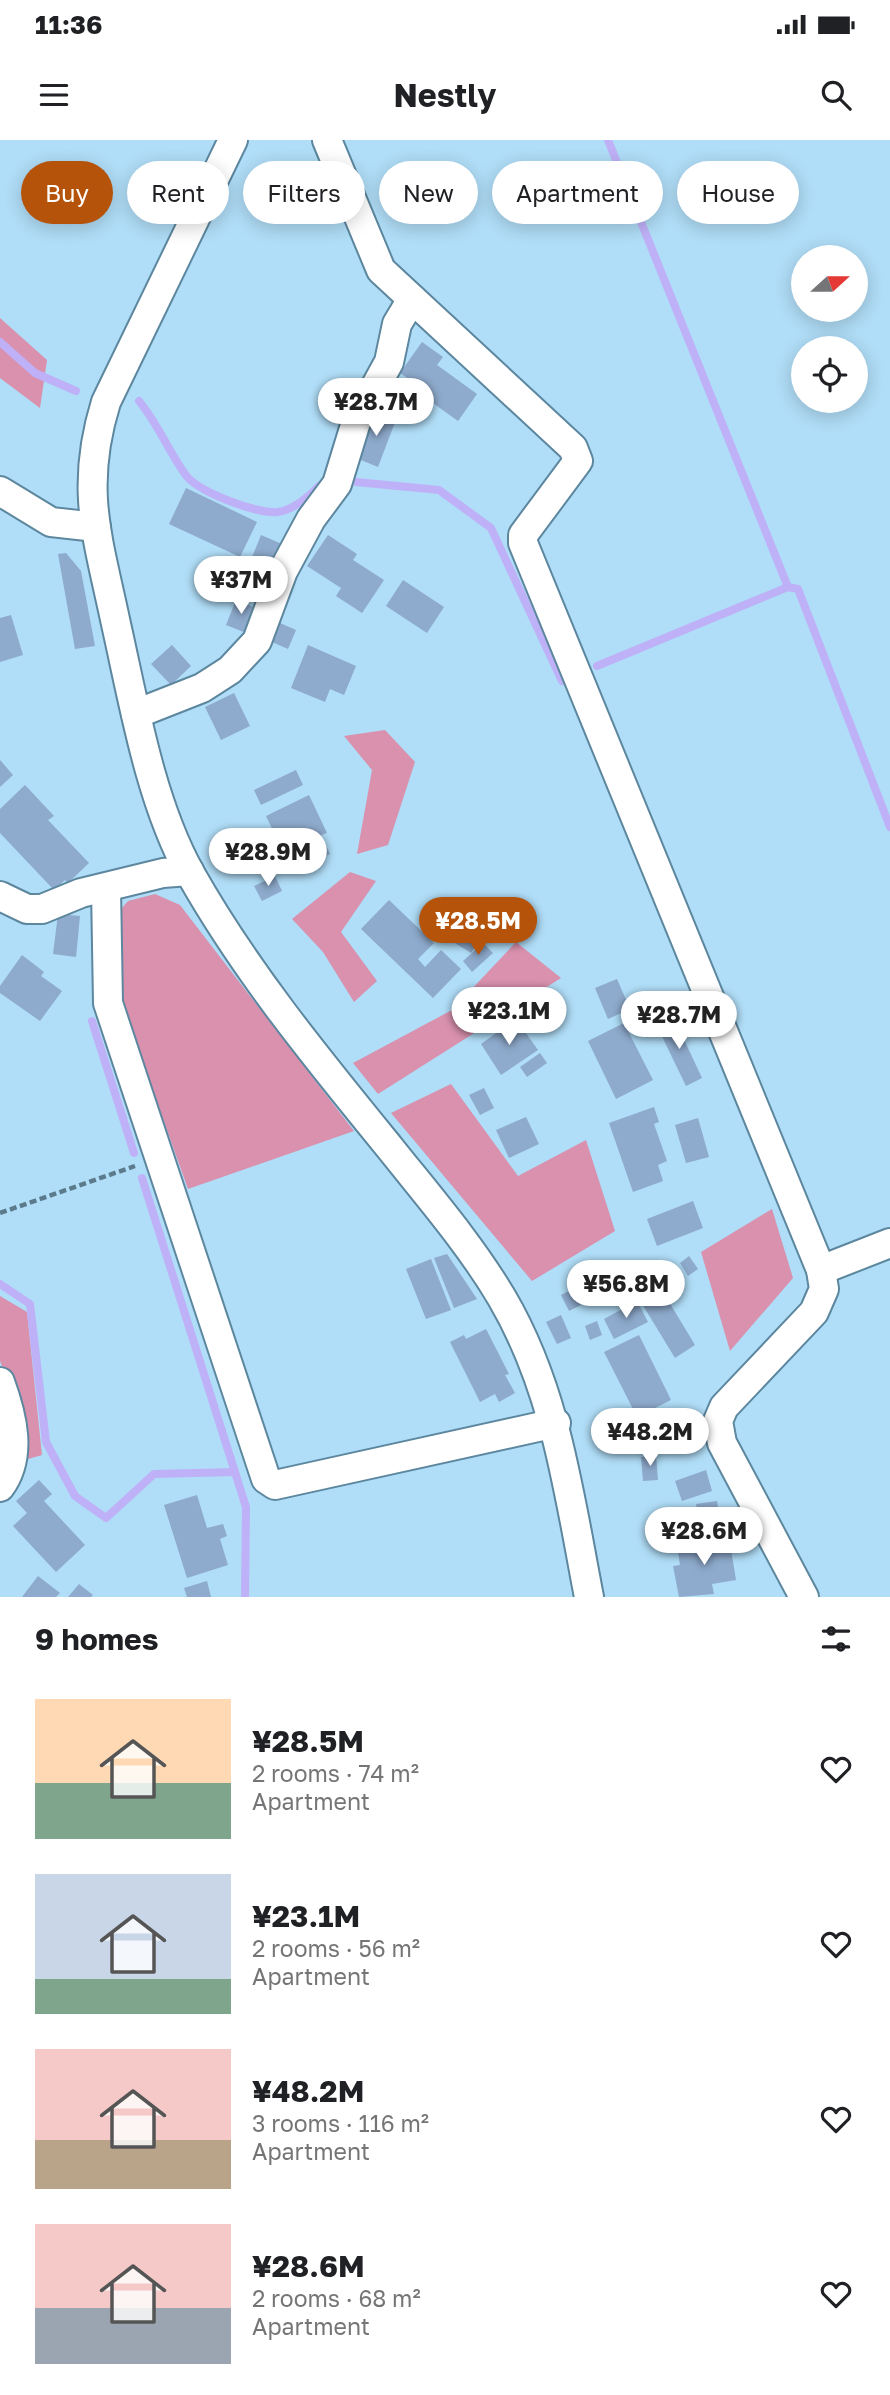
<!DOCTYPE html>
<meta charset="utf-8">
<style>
:root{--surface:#fff;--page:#f2f2f2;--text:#202124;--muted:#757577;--accent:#b45309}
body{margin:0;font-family:"Golos Text",sans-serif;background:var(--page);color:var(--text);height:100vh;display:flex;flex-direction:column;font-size:26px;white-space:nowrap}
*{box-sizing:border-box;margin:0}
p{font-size:23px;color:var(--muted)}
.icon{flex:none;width:38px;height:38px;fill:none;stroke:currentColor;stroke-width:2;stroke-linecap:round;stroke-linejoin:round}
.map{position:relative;height:1457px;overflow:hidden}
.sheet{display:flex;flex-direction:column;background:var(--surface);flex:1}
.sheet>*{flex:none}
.banner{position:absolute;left:21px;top:21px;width:849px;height:63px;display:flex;gap:14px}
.needle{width:46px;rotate:69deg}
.controls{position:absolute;left:791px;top:105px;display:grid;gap:14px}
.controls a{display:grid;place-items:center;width:77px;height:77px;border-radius:50%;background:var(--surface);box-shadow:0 4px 18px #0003;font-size:35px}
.price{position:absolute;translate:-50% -60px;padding:0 16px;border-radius:24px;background:#fff;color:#222;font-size:23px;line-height:46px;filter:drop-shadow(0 2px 4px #0008)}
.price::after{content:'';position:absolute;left:50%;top:42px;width:21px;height:16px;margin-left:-10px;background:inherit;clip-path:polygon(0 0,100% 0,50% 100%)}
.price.current{background:var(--accent);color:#fff}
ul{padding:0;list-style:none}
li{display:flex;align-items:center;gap:21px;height:175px;padding:0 35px}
li span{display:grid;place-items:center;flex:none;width:196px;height:140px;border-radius:0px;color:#555}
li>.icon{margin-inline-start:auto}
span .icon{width:84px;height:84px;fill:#fffc;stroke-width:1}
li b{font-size:30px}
h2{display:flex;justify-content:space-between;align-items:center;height:84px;padding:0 35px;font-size:30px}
.pill{padding:0 24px;border-radius:32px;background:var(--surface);box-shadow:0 4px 18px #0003;font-size:24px;line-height:63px}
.pill.current{background:var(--accent);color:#fff}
.status{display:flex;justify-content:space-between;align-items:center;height:49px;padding:0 35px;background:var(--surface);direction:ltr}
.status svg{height:19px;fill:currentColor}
header{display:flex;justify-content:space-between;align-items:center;height:91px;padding:0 35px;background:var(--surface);font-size:32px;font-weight:700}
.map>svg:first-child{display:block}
.green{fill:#d991ae}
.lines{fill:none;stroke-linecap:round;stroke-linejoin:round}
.stream{stroke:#bfb1f7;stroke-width:8}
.building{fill:#8eaacc}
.minor-casing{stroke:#5c879e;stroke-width:32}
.path{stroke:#5b7b8c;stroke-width:4.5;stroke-dasharray:7 3.5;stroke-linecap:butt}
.minor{stroke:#fff;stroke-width:28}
</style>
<div class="status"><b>11:36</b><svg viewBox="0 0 49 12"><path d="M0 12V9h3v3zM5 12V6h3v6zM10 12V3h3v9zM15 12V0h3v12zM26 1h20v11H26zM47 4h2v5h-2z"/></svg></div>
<header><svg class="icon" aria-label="menu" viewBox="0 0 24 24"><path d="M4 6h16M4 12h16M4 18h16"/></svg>Nestly<svg class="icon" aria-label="search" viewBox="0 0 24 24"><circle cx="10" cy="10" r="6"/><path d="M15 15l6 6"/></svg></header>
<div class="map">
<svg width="890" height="1457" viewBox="0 0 890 1457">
<rect width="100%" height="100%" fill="#b0ddf7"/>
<!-- green -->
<g class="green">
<path d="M0 178 47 220 40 268 0 238Z"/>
<path d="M385 590 415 622 388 705 357 714 372 630 344 596Z"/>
<path d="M350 732 376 741 341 792 377 841 354 862 323 812 292 779Z"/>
<path d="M155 754 180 765 354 991 188 1049 117 850 115 776 128 761Z"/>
<path d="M516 802 561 838 378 954 353 923 452 870Z"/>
<path d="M451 944 518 1036 586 1000 615 1091 532 1141 391 973Z"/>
<path d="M772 1069 793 1138 730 1211 701 1112Z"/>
<path d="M0 1156 27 1172 42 1315 21 1321 15 1259 0 1221Z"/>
</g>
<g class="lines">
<!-- stream -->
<g class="stream">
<path d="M608 0 788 447 798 449 890 687"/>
<path d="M0 202 35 233 76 251"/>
<path d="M139 261C158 284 168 310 185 334 197 352 257 374 278 372 293 370 310 356 319 346"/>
<path d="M356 342 439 350 491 388 562 541"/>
<path d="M597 526 788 447"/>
<path d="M92 881 134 1013"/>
<path d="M142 1038 246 1367 245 1457"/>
<path d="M0 1144 30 1164 46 1302 75 1356 106 1378 154 1334 235 1332"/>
</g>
</g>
<!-- building -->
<g class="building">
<path d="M422 202 443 217 437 225 477 254 458 281 416 251 419 246 400 233Z"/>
<path d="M375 268 397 277 378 327 356 318Z"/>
<path d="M186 348 257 382 240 417 169 384Z"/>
<path d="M261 395 282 404 265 443 245 435Z"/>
<path d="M328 395 357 414 353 420 384 440 362 473 336 456 341 448 307 426Z"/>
<path d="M66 413 81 431 95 506 75 509 58 414Z"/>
<path d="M403 440 444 467 427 493 386 466Z"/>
<path d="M236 460 256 468 246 493 226 485Z"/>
<path d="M11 475 23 515 0 522V478Z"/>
<path d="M280 483 296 490 288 509 272 502Z"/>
<path d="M172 505 191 526 171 545 151 524Z"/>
<path d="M308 505 356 526 344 555 330 549 325 562 291 548Z"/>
<path d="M234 553 250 586 221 600 205 567Z"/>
<path d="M0 620 13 635 0 647Z"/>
<path d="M296 630 303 645 261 665 254 650Z"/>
<path d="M25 645 54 676 48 680 89 723 68 743 65 740 54 750 0 693V669Z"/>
<path d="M309 655 327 693 321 695 330 714 293 732 266 676Z"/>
<path d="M275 736 282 751 262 761 254 746Z"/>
<path d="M389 760 434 803 418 819 425 827 441 810 461 829 433 858 361 789Z"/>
<path d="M58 774 80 776 76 817 53 814Z"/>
<path d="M451 781 480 799 471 813 442 795Z"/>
<path d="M483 803 493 813 472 832 463 821Z"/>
<path d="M22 815 44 832 41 836 62 851 40 881 0 853V846Z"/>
<path d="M617 839 630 869 608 879 595 848Z"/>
<path d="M673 876 702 938 686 946 656 884Z"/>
<path d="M516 879 538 910 501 935 481 904Z"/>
<path d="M624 883 653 940 616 959 588 901Z"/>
<path d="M540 913 547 923 527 937 520 927Z"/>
<path d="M484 948 494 968 480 975 469 955Z"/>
<path d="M654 967 659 982 654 984 667 1021 658 1025 663 1041 633 1052 609 983Z"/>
<path d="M526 977 539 1004 509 1018 496 990Z"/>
<path d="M698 978 709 1017 686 1023 675 985Z"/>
<path d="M693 1061 703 1088 657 1106 647 1079Z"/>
<path d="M447 1114 477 1159 454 1168 434 1118Z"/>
<path d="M689 1116 698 1129 688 1136 680 1123Z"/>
<path d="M431 1119 451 1170 426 1179 406 1129Z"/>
<path d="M666 1120 680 1142 663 1152 695 1205 675 1218 630 1144Z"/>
<path d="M583 1144 591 1160 569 1171 561 1155Z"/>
<path d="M637 1161 648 1182 614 1199 604 1179Z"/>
<path d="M561 1175 571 1198 557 1204 546 1182Z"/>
<path d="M597 1181 602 1195 590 1200 585 1186Z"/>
<path d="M486 1189 509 1234 505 1235 515 1253 499 1262 495 1254 480 1262 450 1202 464 1195 466 1199Z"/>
<path d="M639 1195 671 1260 637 1277 604 1212Z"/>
<path d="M656 1315 658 1340 643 1341 641 1317Z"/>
<path d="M706 1330 712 1351 682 1361 675 1341Z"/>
<path d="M39 1340 52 1354 44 1361 85 1405 56 1432 13 1386 27 1373 16 1361Z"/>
<path d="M197 1355 207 1388 223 1384 227 1396 220 1399 228 1425 187 1438 164 1365Z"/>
<path d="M717 1361 719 1374 698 1376 696 1364Z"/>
<path d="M729 1397 736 1440 712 1444 714 1454 679 1457 673 1426 680 1425 677 1406Z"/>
<path d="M38 1436 60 1453 56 1457H22Z"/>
<path d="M207 1441 211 1457H187L184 1448Z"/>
<path d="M79 1444 93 1455 91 1457H68Z"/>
</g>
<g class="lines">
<!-- minor casing -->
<g class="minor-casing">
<g id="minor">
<path d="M233 0 106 262C79 349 98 398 116 484 134 564 150 661 190 733 245 831 319 921 390 1008 429 1057 470 1104 502 1158 556 1250 569 1354 589 1457"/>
<path d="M327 0 381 130 573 308 578 321 523 395V403L821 1130 824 1149 814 1172 724 1267 718 1281 722 1303 804 1457"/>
<path d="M0 351 51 382 96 387"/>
<path d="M136 574 202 548 230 530 257 501 283 431 311 379 337 344 356 282 389 222 397 184 412 159"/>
<path d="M106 748 108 863 266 1339 275 1345 556 1283"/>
<path d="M0 756 27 769H42L81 753 163 733 189 731"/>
<path d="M821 1130 890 1103"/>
<path d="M0 1242C12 1275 23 1316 0 1347"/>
</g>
</g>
<!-- path -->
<path class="path" d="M0 1073 135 1026"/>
<!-- minor -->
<use href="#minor" class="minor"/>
</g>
</svg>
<div class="controls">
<a><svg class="needle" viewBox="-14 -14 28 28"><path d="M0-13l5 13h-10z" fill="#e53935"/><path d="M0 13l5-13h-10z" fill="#757577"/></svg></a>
<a><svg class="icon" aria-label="locate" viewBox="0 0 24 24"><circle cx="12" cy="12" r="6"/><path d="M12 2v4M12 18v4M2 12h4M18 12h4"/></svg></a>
</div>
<b class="price" style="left:376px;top:298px">¥28.7M</b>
<b class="price" style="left:241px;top:476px">¥37M</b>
<b class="price" style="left:268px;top:748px">¥28.9M</b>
<b class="price current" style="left:478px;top:817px">¥28.5M</b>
<b class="price" style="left:509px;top:907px">¥23.1M</b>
<b class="price" style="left:679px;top:911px">¥28.7M</b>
<b class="price" style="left:626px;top:1180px">¥56.8M</b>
<b class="price" style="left:650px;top:1328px">¥48.2M</b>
<b class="price" style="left:704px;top:1427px">¥28.6M</b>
<div class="banner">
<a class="pill current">Buy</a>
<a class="pill">Rent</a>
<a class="pill">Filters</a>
<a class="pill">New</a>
<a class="pill">Apartment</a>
<a class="pill">House</a>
</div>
</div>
<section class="sheet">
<h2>9 homes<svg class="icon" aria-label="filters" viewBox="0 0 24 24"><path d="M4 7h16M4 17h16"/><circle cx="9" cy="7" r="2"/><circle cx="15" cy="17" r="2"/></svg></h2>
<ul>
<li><span style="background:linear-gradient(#ffd9b3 60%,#7fa58c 0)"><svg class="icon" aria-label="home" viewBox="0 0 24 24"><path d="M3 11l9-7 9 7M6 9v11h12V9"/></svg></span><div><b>¥28.5M</b><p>2 rooms · 74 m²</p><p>Apartment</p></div><svg class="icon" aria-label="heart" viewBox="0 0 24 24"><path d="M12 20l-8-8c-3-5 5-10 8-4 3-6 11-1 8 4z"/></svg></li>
<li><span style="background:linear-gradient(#c9d6e8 75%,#7fa58c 0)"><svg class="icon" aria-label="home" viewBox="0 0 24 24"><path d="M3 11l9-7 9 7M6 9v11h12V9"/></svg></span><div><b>¥23.1M</b><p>2 rooms · 56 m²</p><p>Apartment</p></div><svg class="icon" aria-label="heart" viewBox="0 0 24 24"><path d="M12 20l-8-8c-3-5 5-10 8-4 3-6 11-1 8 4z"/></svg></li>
<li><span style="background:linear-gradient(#f6c9c9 65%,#b9a48a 0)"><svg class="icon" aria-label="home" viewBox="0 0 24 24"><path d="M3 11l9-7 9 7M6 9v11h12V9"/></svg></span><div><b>¥48.2M</b><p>3 rooms · 116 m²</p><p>Apartment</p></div><svg class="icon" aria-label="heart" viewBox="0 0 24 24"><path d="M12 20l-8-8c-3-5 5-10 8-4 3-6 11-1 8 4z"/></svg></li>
<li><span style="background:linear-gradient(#f6c9c9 60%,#9aa5b1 0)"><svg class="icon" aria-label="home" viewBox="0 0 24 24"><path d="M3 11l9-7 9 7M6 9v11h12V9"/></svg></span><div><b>¥28.6M</b><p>2 rooms · 68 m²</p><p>Apartment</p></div><svg class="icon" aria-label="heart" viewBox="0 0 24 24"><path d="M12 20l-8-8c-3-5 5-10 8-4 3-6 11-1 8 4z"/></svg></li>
</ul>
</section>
